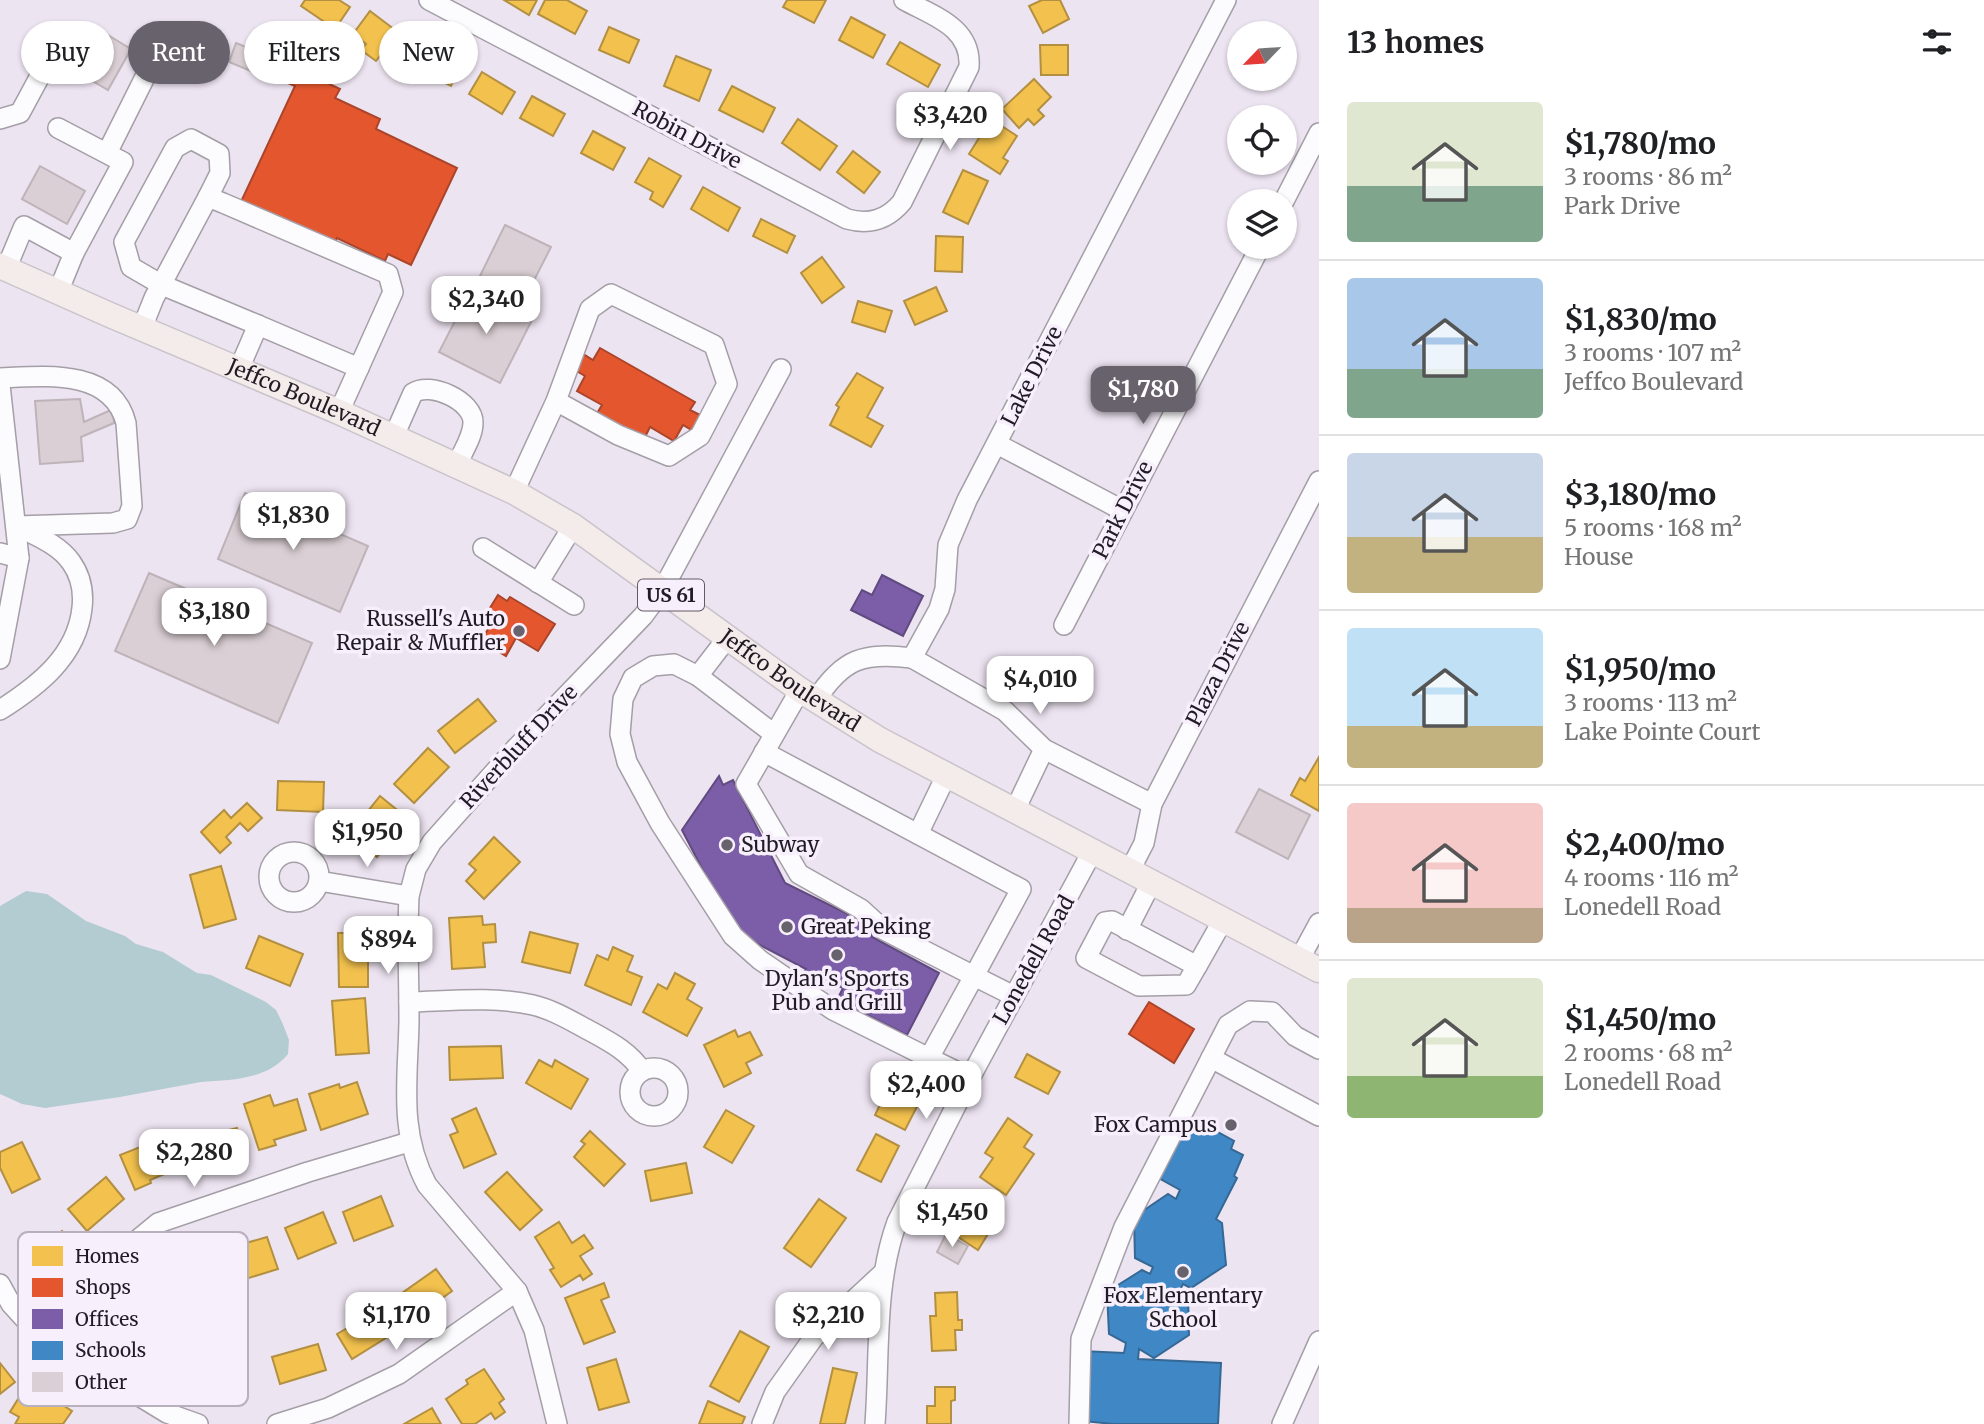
<!DOCTYPE html>
<meta charset="utf-8">
<style>
:root{--surface:#fff;--page:#f2f2f2;--text:#202124;--muted:#757577;--line:#e0e0e0;--accent:#68626c}
body{margin:0;font-family:Merriweather,serif;background:var(--page);color:var(--text);height:100vh;display:flex;flex-direction:column;font-size:26px;white-space:nowrap}
*{box-sizing:border-box;margin:0}
p{font-size:23px;color:var(--muted)}
.icon{flex:none;width:38px;height:38px;fill:none;stroke:currentColor;stroke-width:2;stroke-linecap:round;stroke-linejoin:round}
.map{position:relative;flex:1;overflow:hidden}
.panel{display:flex;flex-direction:column;background:var(--surface);width:665px}
.panel>*{flex:none}
.top-card{position:absolute;left:21px;top:21px;width:665px;height:63px;display:flex;gap:14px}
.needle{width:46px;rotate:245deg}
.controls{position:absolute;left:1227px;top:21px;display:grid;gap:14px}
.controls a{display:grid;place-items:center;width:70px;height:70px;border-radius:50%;background:var(--surface);box-shadow:0 2px 5px #0004;font-size:35px}
.price{position:absolute;translate:-50% -60px;padding:0 16px;border-radius:14px;background:#fff;color:#222;font-size:23px;line-height:46px;filter:drop-shadow(0 2px 4px #0008)}
.price::after{content:'';position:absolute;left:50%;top:42px;width:21px;height:16px;margin-left:-10px;background:inherit;clip-path:polygon(0 0,100% 0,50% 100%)}
.price.current{background:var(--accent);color:#fff}
ul{padding:0;list-style:none}
li{display:flex;align-items:center;gap:21px;height:175px;padding:0 28px}
li+li{border-top:2px solid var(--line)}
li span{display:grid;place-items:center;flex:none;width:196px;height:140px;border-radius:7px;color:#555}
li>.icon{margin-inline-start:auto}
span .icon{width:84px;height:84px;fill:#fffc;stroke-width:1}
li b{font-size:30px}
h2{display:flex;justify-content:space-between;align-items:center;height:84px;padding:0 28px;font-size:30px}
.chip{padding:0 24px;border-radius:32px;background:var(--surface);box-shadow:0 2px 5px #0004;font-size:24px;line-height:63px}
.chip.current{background:var(--accent);color:#fff}
main{display:flex;flex:1;min-height:0}
.map>svg:first-child{display:block}
.water{fill:#b2ccd2}
.homes{fill:#f2c14e;stroke:#b39041;stroke-width:2}
.shops{fill:#e4572e;stroke:#aa452b;stroke-width:2}
.offices{fill:#7b5ea7;stroke:#604a80;stroke-width:2}
.schools{fill:#3f88c5;stroke:#366895;stroke-width:2}
.building{fill:#dacfd4;stroke:#bdb3b8;stroke-width:2}
.lines{fill:none;stroke-linecap:round;stroke-linejoin:round}
.minor-casing{stroke:#a49ea7;stroke-width:22}
.major-casing{stroke:#c8c4ca;stroke-width:27}
.minor{stroke:#fcfbfd;stroke-width:19}
.major{stroke:#f4ebeb;stroke-width:24}
.poi-dot{fill:#68626c;stroke:#f8effd;stroke-width:2.5}
.labels{text-anchor:middle;stroke-width:7;stroke-linejoin:round;paint-order:stroke}
.shield{fill:#f8effd;stroke:#625b65;stroke-width:2}
.shield-label{font-size:19px;font-weight:bold;fill:#211c24}
.street-label{font-size:21px;fill:#211c24;stroke:#f8effd}
.poi-label{font-size:21px;fill:#211c24;stroke:#f8effd;text-anchor:end}
.key{fill:#f8effd;stroke:#b8b0bc;stroke-width:2}
.key-label{font-size:19px;fill:#211c24}
</style>
<main>
<div class="map">
<svg width="1319" height="1424" viewBox="0 0 1319 1424">
<rect width="100%" height="100%" fill="#ede4f1"/>
<!-- water -->
<path class="water" d="M26 891 47 894 86 921 125 936 136 944 163 952 197 973 211 975 266 1002 276 1010 282 1022 289 1040 288 1054C267 1080 231 1080 201 1082L120 1097 45 1108 22 1104 0 1094V906Z"/>
<!-- homes -->
<g class="homes">
<path d="M305 0H339L350 7 335 29 301 6Z"/>
<path d="M504 0H537L529 15Z"/>
<path d="M545 0H567L587 11 575 34 538 14Z"/>
<path d="M787 0H826L814 23 783 7Z"/>
<path d="M1042 0H1060L1069 19 1043 33 1029 6Z"/>
<path d="M370 11 403 36 389 55 384 51 376 61 361 50 366 44 353 34Z"/>
<path d="M851 17 885 35 873 58 839 40Z"/>
<path d="M609 27 639 40 629 63 599 50Z"/>
<path d="M900 42 940 65 928 87 887 64Z"/>
<path d="M1040 45H1068V75H1041Z"/>
<path d="M430 47 462 63 451 86 419 70Z"/>
<path d="M676 56 711 70 699 101 664 86Z"/>
<path d="M482 72 515 92 502 114 469 94Z"/>
<path d="M1034 79 1051 97 1038 110 1044 116 1034 125 1028 119 1019 128 1002 109Z"/>
<path d="M732 86 775 108 763 132 719 110Z"/>
<path d="M532 96 565 114 553 136 520 118Z"/>
<path d="M798 119 837 146 820 170 782 143Z"/>
<path d="M991 119 1017 136 1003 158 1008 161 1000 174 969 154Z"/>
<path d="M593 131 625 148 613 170 581 153Z"/>
<path d="M853 151 880 172 864 193 837 172Z"/>
<path d="M649 158 681 176 663 207 650 199 653 192 635 182Z"/>
<path d="M963 170 988 181 968 224 943 212Z"/>
<path d="M703 187 740 208 728 231 691 209Z"/>
<path d="M761 219 795 236 787 253 753 236Z"/>
<path d="M936 236 963 237 962 272 935 271Z"/>
<path d="M822 257 844 287 822 303 801 273Z"/>
<path d="M936 287 947 311 915 325 904 301Z"/>
<path d="M858 301 892 311 885 332 852 322Z"/>
<path d="M857 373 883 388 867 417 883 426 871 447 830 425 839 407 836 405Z"/>
<path d="M478 699 496 721 455 753 438 731Z"/>
<path d="M428 748 449 767 414 803 394 784Z"/>
<path d="M1319 757V811L1291 795 1300 778 1305 781Z"/>
<path d="M278 781 324 782 323 812 277 810Z"/>
<path d="M380 796 407 818 377 857 349 835Z"/>
<path d="M247 803 262 818 248 831 240 823 226 837 231 843 220 853 201 832 224 810 231 818Z"/>
<path d="M494 837 520 862 484 899 466 881 476 870 469 864Z"/>
<path d="M221 866 236 919 204 928 190 875Z"/>
<path d="M482 916 483 925 495 924 496 942 483 943 485 967 452 969 449 918Z"/>
<path d="M530 932 578 944 570 973 522 962Z"/>
<path d="M338 933H368V987H339Z"/>
<path d="M259 936 303 954 290 986 246 968Z"/>
<path d="M613 947 633 956 627 971 642 977 631 1005 585 985 597 955 608 960Z"/>
<path d="M675 973 695 984 687 999 702 1008 687 1036 643 1012 658 984 667 989Z"/>
<path d="M365 998 369 1053 336 1055 332 1001Z"/>
<path d="M735 1030 738 1037 750 1032 762 1055 746 1063 751 1073 724 1087 704 1045Z"/>
<path d="M501 1046 503 1078 450 1080 449 1047Z"/>
<path d="M1027 1054 1060 1072 1048 1094 1015 1077Z"/>
<path d="M539 1060 552 1067 555 1060 588 1079 571 1109 526 1083Z"/>
<path d="M895 1074 926 1089 905 1130 875 1115Z"/>
<path d="M357 1082 368 1114 321 1130 309 1094 339 1084 340 1088Z"/>
<path d="M270 1095 274 1106 297 1099 306 1130 274 1140 276 1145 259 1150 244 1104Z"/>
<path d="M476 1108 496 1154 464 1168 450 1135 458 1132 452 1119Z"/>
<path d="M726 1110 754 1126 732 1163 704 1147Z"/>
<path d="M1008 1118 1032 1135 1024 1147 1034 1154 1006 1195 980 1177 993 1158 985 1153Z"/>
<path d="M237 1128 243 1155 194 1168 187 1140Z"/>
<path d="M590 1131 625 1164 604 1186 574 1157 585 1144 581 1141Z"/>
<path d="M876 1134 899 1146 881 1182 857 1170Z"/>
<path d="M168 1136 181 1167 150 1180 151 1183 135 1190 120 1155Z"/>
<path d="M22 1142 40 1179 12 1193 0 1168V1152Z"/>
<path d="M686 1163 692 1193 651 1201 645 1171Z"/>
<path d="M507 1172 542 1210 520 1230 485 1192Z"/>
<path d="M106 1177 124 1199 87 1231 68 1209Z"/>
<path d="M381 1196 393 1226 354 1241 343 1212Z"/>
<path d="M819 1199 846 1218 811 1267 784 1248Z"/>
<path d="M969 1205 996 1221 978 1250 952 1233Z"/>
<path d="M323 1212 336 1243 298 1259 285 1228Z"/>
<path d="M559 1222 572 1243 584 1235 593 1248 580 1256 592 1274 583 1280 580 1275 561 1287 550 1270 554 1268 535 1237Z"/>
<path d="M62 1231 81 1249 53 1281 34 1263Z"/>
<path d="M267 1237 278 1269 239 1281 227 1243 244 1238 246 1243Z"/>
<path d="M436 1269 452 1291 411 1321 395 1298Z"/>
<path d="M604 1283 609 1297 601 1300 615 1332 584 1344 565 1298Z"/>
<path d="M957 1292 958 1320H962V1330H955L956 1350 932 1351 930 1316H936L935 1293Z"/>
<path d="M380 1309 394 1333 352 1359 337 1334Z"/>
<path d="M740 1331 769 1347 739 1402 710 1386Z"/>
<path d="M318 1344 326 1370 280 1384 272 1357Z"/>
<path d="M616 1359 629 1402 599 1410 587 1368Z"/>
<path d="M0 1363 15 1382 0 1394Z"/>
<path d="M833 1368 857 1373 845 1424H820Z"/>
<path d="M484 1369 504 1399 499 1403 505 1412 495 1419 491 1413 475 1424H462L446 1399 468 1384 466 1380Z"/>
<path d="M28 1383 72 1411 63 1424H15L19 1417 10 1412Z"/>
<path d="M935 1387H955V1400L951 1401V1424H927V1406H935Z"/>
<path d="M708 1401 745 1417 742 1424H699Z"/>
<path d="M432 1408 441 1424H404Z"/>
</g>
<!-- shops -->
<g class="shops">
<path d="M289 65 340 89 335 98 380 119 376 129 457 168 411 265 388 254 385 261 337 238 332 247 239 206 295 86 281 80Z"/>
<path d="M600 348 695 402 690 410 702 416 693 431 683 425 674 441 650 427 643 441 596 415 602 405 577 391 585 376 575 370 583 354 593 360Z"/>
<path d="M498 595 507 601 510 597 555 624 538 651 516 638 506 656 481 641 493 621 485 616Z"/>
<path d="M1149 1002 1194 1029 1174 1063 1129 1034Z"/>
</g>
<!-- offices -->
<g class="offices">
<path d="M882 575 923 596 903 636 851 610 862 590 872 595Z"/>
<path d="M719 776 723 785 733 780 785 883 866 923 872 937 939 973 907 1035 837 1000 843 988 822 977 820 982 803 974 806 969 735 932 682 830Z"/>
</g>
<!-- schools -->
<path class="schools" d="M1189 1116 1234 1141 1231 1149 1243 1155 1234 1176 1237 1178 1216 1219 1222 1223 1226 1265 1191 1288 1183 1284 1180 1290 1188 1294 1189 1335 1154 1358 1139 1349 1138 1359 1221 1363 1218 1424H1113L1084 1421 1083 1351 1124 1353 1126 1343 1109 1334 1107 1292 1142 1270 1150 1274 1153 1267 1135 1258 1134 1217 1168 1194 1176 1199 1180 1190 1157 1177Z"/>
<!-- building -->
<g class="building">
<path d="M103 32 131 49 108 90 79 73Z"/>
<path d="M236 43 278 60 270 79 229 62Z"/>
<path d="M40 166 85 191 67 224 22 199Z"/>
<path d="M505 225 551 247 523 302 478 280Z"/>
<path d="M472 288 532 320 500 383 439 352Z"/>
<path d="M80 399 84 422 113 409 114 423 81 437 83 461 40 464 35 401Z"/>
<path d="M245 493 368 546 340 612 218 559Z"/>
<path d="M149 573 312 643 278 723 115 651Z"/>
<path d="M1259 789 1310 815 1288 859 1236 832Z"/>
<path d="M946 1234 968 1246 958 1264 937 1252Z"/>
</g>
<g class="lines">
<!-- minor casing -->
<g class="minor-casing">
<g id="minor">
<path d="M429 0 847 219C869 225 887 220 902 202L969 67C972 27 933 16 904 0"/>
<path d="M0 119 20 113 61 37"/>
<path d="M58 128 123 162 74 253 58 292"/>
<path d="M107 153 158 51"/>
<path d="M208 197 220 173 219 154 191 139 175 148 124 242 131 267 162 285 258 325 239 369"/>
<path d="M1284 201 1319 133"/>
<path d="M6 269 24 226 74 253"/>
<path d="M258 325 359 368"/>
<path d="M142 328 154 298 208 197 223 203 388 274 393 292 339 412"/>
<path d="M0 378C44 376 112 368 126 423L132 506 127 519 113 523 16 526"/>
<path d="M0 385 19 558 0 553"/>
<path d="M394 436 413 393C430 381 474 401 473 423 473 437 462 452 457 465"/>
<path d="M997 444 1122 510"/>
<path d="M514 492 556 401 590 309 611 294 714 345 727 384 700 436 669 456 618 435 556 401"/>
<path d="M483 548 574 605"/>
<path d="M538 583 573 526"/>
<path d="M1064 625 1260 247"/>
<path d="M912 658 1005 711 1044 749 1152 804"/>
<path d="M0 659 19 558"/>
<path d="M698 676 728 637"/>
<path d="M800 690 746 784 799 874 861 909 884 930 974 976 929 1058 970 1078"/>
<path d="M816 700C843 658 864 652 912 658L939 609 945 589 948 545 967 500 1226 0"/>
<path d="M0 710C38 686 77 656 82 608 84 591 81 576 71 562 58 544 36 536 17 526"/>
<path d="M774 734 698 676 674 664 653 666 633 678 623 699 620 734 627 762 660 823 733 936 760 960 833 1010 929 1058"/>
<path d="M764 752 1021 889 974 976 1014 996"/>
<path d="M1014 812 1044 749"/>
<path d="M918 834 946 776"/>
<circle cx="294" cy="877" r="25"/>
<path d="M1129 872 1144 843 1152 804 1319 481"/>
<path d="M319 881 409 896"/>
<path d="M1112 921 1197 966 1186 985 1139 986 1086 958 1105 922Z"/>
<path d="M1127 930 1151 883"/>
<path d="M1299 960 1319 923"/>
<path d="M1197 966 1223 920"/>
<path d="M409 1002C449 1001 493 996 533 1005 554 1010 573 1022 592 1032 612 1043 629 1052 642 1071"/>
<path d="M1211 1058 1319 1116"/>
<circle cx="654" cy="1092" r="24"/>
<path d="M0 1284 11 1304 39 1335 167 1413 198 1424"/>
<path d="M58 1348 109 1269 124 1251 158 1223 308 1172 409 1142"/>
<path d="M277 1424 328 1408 399 1374 517 1291"/>
<path d="M557 1424 534 1330 517 1291 427 1185C398 1131 408 1079 409 1021 409 979 407 937 409 896L416 869 432 842 515 749 643 616 663 589 781 369"/>
<path d="M762 1424 775 1392 814 1337 883 1273"/>
<path d="M875 1424C880 1357 874 1285 897 1222L970 1078 1092 852"/>
<path d="M1079 1424 1081 1339 1124 1227 1228 1025 1250 1011 1272 1012 1295 1036 1319 1049"/>
<path d="M1282 1424 1319 1341"/>
</g>
</g>
<!-- major casing -->
<g class="major-casing">
<g id="major">
<path id="s1" d="M0 266 110 315 339 412 514 492 573 526 800 690 880 740 1319 970"/>
</g>
</g>
<!-- minor -->
<use href="#minor" class="minor"/>
<!-- major -->
<use href="#major" class="major"/>
</g>
<!-- markers -->
<g class="poi-dot">
<circle cx="519" cy="631" r="7"/>
<circle cx="727" cy="845" r="7"/>
<circle cx="787" cy="927" r="7"/>
<circle cx="837" cy="955" r="7"/>
<circle cx="1231" cy="1125" r="7"/>
<circle cx="1183" cy="1272" r="7"/>
</g>
<g class="labels">
<!-- shield labels -->
<rect class="shield" x="638" y="579.5" width="66" height="31" rx="5"/>
<g class="shield-label">
<text x="671" y="602">US 61</text>
</g>
<!-- street labels -->
<g class="street-label">
<text transform="translate(687 135) rotate(28)" y="7">Robin Drive</text>
<text transform="translate(1032 376) rotate(-63)" y="7">Lake Drive</text>
<text dy="7" stroke="none"><textPath href="#s1" startOffset="331">Jeffco Boulevard</textPath></text>
<text transform="translate(1123 510) rotate(-63)" y="7">Park Drive</text>
<text transform="translate(1218 674) rotate(-63)" y="7">Plaza Drive</text>
<text dy="7" stroke="none"><textPath href="#s1" startOffset="896">Jeffco Boulevard</textPath></text>
<text transform="translate(519 747) rotate(-47)" y="7">Riverbluff Drive</text>
<text transform="translate(1034 960) rotate(-61)" y="7">Lonedell Road</text>
</g>
<!-- poi labels -->
<g class="poi-label">
<text x="505" y="626">Russell's Auto<tspan x="505" dy="24">Repair &amp; Muffler</tspan></text>
<text x="741" y="852" text-anchor="start">Subway</text>
<text x="801" y="934" text-anchor="start">Great Peking</text>
<text x="837" y="986" text-anchor="middle">Dylan's Sports<tspan x="837" dy="24">Pub and Grill</tspan></text>
<text x="1217" y="1132">Fox Campus</text>
<text x="1183" y="1303" text-anchor="middle">Fox Elementary<tspan x="1183" dy="24">School</tspan></text>
</g>
</g>
<!-- legend -->
<rect x="18" y="1232" width="230" height="174" rx="10" class="key"/>
<rect x="32" y="1246" width="31" height="20" fill="#f2c14e"/>
<rect x="32" y="1278" width="31" height="19" fill="#e4572e"/>
<rect x="32" y="1309" width="31" height="20" fill="#7b5ea7"/>
<rect x="32" y="1341" width="31" height="19" fill="#3f88c5"/>
<rect x="32" y="1372" width="31" height="20" fill="#dacfd4"/>
<g class="key-label">
<text x="75" y="1263">Homes</text>
<text x="75" y="1294">Shops</text>
<text x="75" y="1326">Offices</text>
<text x="75" y="1357">Schools</text>
<text x="75" y="1389">Other</text>
</g>
</svg>
<div class="controls">
<a><svg class="needle" viewBox="-14 -14 28 28"><path d="M0-13l5 13h-10z" fill="#e53935"/><path d="M0 13l5-13h-10z" fill="#757577"/></svg></a>
<a><svg class="icon" aria-label="locate" viewBox="0 0 24 24"><circle cx="12" cy="12" r="6"/><path d="M12 2v4M12 18v4M2 12h4M18 12h4"/></svg></a>
<a><svg class="icon" aria-label="layers" viewBox="0 0 24 24"><path d="M12 4l9 5-9 5-9-5zM3 14l9 5 9-5"/></svg></a>
</div>
<b class="price" style="left:950px;top:152px">$3,420</b>
<b class="price" style="left:486px;top:336px">$2,340</b>
<b class="price current" style="left:1143px;top:426px">$1,780</b>
<b class="price" style="left:293px;top:552px">$1,830</b>
<b class="price" style="left:214px;top:648px">$3,180</b>
<b class="price" style="left:1040px;top:716px">$4,010</b>
<b class="price" style="left:367px;top:869px">$1,950</b>
<b class="price" style="left:388px;top:976px">$894</b>
<b class="price" style="left:926px;top:1121px">$2,400</b>
<b class="price" style="left:194px;top:1189px">$2,280</b>
<b class="price" style="left:952px;top:1249px">$1,450</b>
<b class="price" style="left:396px;top:1352px">$1,170</b>
<b class="price" style="left:828px;top:1352px">$2,210</b>
<div class="top-card">
<a class="chip">Buy</a>
<a class="chip current">Rent</a>
<a class="chip">Filters</a>
<a class="chip">New</a>
</div>
</div>
<section class="panel">
<h2>13 homes<svg class="icon" aria-label="filters" viewBox="0 0 24 24"><path d="M4 7h16M4 17h16"/><circle cx="9" cy="7" r="2"/><circle cx="15" cy="17" r="2"/></svg></h2>
<ul>
<li><span style="background:linear-gradient(#dfe7d0 60%,#7fa58c 0)"><svg class="icon" aria-label="home" viewBox="0 0 24 24"><path d="M3 11l9-7 9 7M6 9v11h12V9"/></svg></span><div><b>$1,780/mo</b><p>3 rooms · 86 m²</p><p>Park Drive</p></div></li>
<li><span style="background:linear-gradient(#a9c7e8 65%,#7fa58c 0)"><svg class="icon" aria-label="home" viewBox="0 0 24 24"><path d="M3 11l9-7 9 7M6 9v11h12V9"/></svg></span><div><b>$1,830/mo</b><p>3 rooms · 107 m²</p><p>Jeffco Boulevard</p></div></li>
<li><span style="background:linear-gradient(#c9d6e8 60%,#c2b280 0)"><svg class="icon" aria-label="home" viewBox="0 0 24 24"><path d="M3 11l9-7 9 7M6 9v11h12V9"/></svg></span><div><b>$3,180/mo</b><p>5 rooms · 168 m²</p><p>House</p></div></li>
<li><span style="background:linear-gradient(#bfe0f5 70%,#c2b280 0)"><svg class="icon" aria-label="home" viewBox="0 0 24 24"><path d="M3 11l9-7 9 7M6 9v11h12V9"/></svg></span><div><b>$1,950/mo</b><p>3 rooms · 113 m²</p><p>Lake Pointe Court</p></div></li>
<li><span style="background:linear-gradient(#f6c9c9 75%,#b9a48a 0)"><svg class="icon" aria-label="home" viewBox="0 0 24 24"><path d="M3 11l9-7 9 7M6 9v11h12V9"/></svg></span><div><b>$2,400/mo</b><p>4 rooms · 116 m²</p><p>Lonedell Road</p></div></li>
<li><span style="background:linear-gradient(#dfe7d0 70%,#8fb573 0)"><svg class="icon" aria-label="home" viewBox="0 0 24 24"><path d="M3 11l9-7 9 7M6 9v11h12V9"/></svg></span><div><b>$1,450/mo</b><p>2 rooms · 68 m²</p><p>Lonedell Road</p></div></li>
</ul>
</section>
</main>
